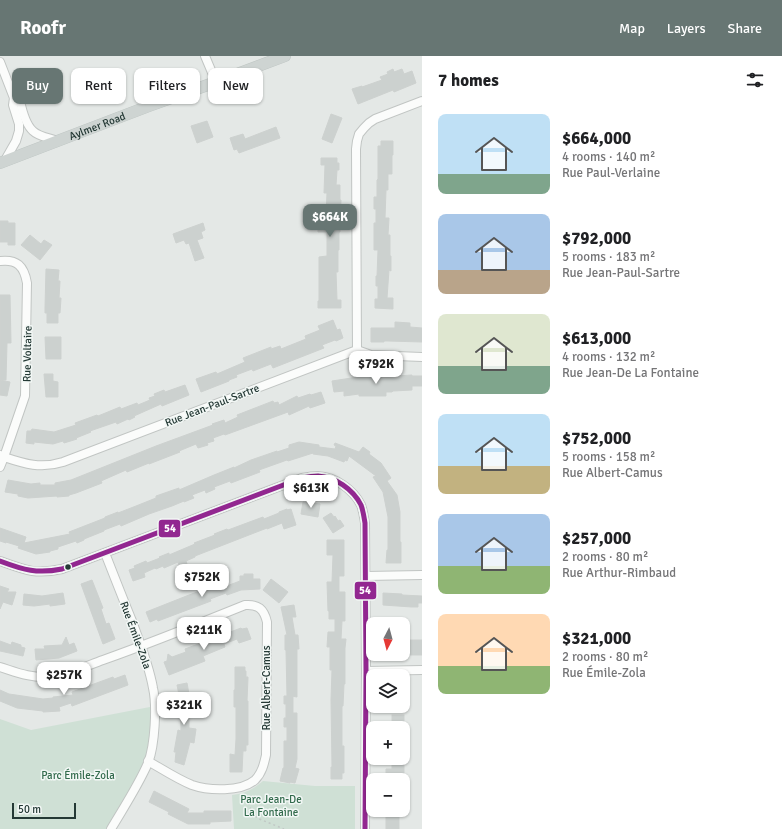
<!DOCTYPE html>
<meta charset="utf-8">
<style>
:root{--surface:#fff;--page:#f2f2f2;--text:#202124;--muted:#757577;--accent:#677673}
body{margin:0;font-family:Signika,sans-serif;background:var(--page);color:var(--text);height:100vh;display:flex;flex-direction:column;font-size:15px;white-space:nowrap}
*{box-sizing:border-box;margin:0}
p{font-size:13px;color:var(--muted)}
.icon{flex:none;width:22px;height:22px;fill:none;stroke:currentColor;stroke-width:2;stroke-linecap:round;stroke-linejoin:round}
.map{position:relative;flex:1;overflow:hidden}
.details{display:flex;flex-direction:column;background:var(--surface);width:360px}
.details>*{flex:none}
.banner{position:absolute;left:12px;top:12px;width:350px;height:36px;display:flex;gap:8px}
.needle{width:26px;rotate:186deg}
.fabs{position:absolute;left:366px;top:561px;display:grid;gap:8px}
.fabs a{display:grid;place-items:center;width:44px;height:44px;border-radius:8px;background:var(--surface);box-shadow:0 1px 3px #0004;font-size:20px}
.scale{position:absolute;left:12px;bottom:10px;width:64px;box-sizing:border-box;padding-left:4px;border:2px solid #243935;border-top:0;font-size:11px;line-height:14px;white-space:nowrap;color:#243935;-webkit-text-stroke:3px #f2f7f5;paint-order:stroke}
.price{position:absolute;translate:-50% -34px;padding:0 9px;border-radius:8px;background:#fff;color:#222;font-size:13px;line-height:26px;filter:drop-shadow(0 1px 2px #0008)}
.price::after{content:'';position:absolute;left:50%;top:24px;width:12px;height:9px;margin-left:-6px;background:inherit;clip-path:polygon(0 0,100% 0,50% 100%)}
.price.on{background:var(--accent);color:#fff}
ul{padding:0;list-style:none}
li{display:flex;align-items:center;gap:12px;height:100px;padding:0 16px}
li span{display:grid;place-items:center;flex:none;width:112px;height:80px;border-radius:8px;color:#555}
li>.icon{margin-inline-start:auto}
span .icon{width:48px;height:48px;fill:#fffc;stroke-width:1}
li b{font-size:17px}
h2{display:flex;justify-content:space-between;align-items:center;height:48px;padding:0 16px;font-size:17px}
.pill{padding:0 14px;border-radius:8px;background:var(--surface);box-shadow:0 1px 3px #0004;font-size:14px;line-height:36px}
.pill.on{background:var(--accent);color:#fff}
header{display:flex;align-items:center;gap:24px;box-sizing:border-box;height:56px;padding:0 20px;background:var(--accent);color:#fff}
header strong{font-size:19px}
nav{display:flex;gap:22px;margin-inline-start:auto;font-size:14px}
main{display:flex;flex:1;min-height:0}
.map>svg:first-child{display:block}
.green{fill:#cfe0d5}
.building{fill:#ccd1cf;stroke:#cdd1cf}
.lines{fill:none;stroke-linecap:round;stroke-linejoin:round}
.minor-casing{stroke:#c1c5c3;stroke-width:10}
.major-casing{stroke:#bdc4c2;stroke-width:12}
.path{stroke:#c1c8c5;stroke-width:1.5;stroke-dasharray:2 3;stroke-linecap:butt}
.minor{stroke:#fbfcfb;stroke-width:8}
.major{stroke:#ced4d2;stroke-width:11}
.bus-1-casing{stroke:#f2f7f5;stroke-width:8}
.bus-1{stroke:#922790;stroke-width:5}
.bus-dot{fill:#243935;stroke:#f2f7f5;stroke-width:1.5}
.labels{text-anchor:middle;stroke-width:3;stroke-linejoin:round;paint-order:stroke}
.street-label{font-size:11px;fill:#243935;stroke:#f2f7f5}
.park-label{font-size:11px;fill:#336b4d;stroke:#f2f7f5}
.line-badge{stroke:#f2f7f5;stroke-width:1.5}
.badge-label{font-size:11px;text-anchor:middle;font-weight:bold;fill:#fff}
</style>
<header>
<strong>Roofr</strong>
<nav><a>Map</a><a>Layers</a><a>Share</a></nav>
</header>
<main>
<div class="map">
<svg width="422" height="773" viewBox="0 0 422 773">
<rect width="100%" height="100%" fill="#e4e8e6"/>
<!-- green -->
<g class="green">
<path d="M155 650 148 705 111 773H0V663L31 674Z"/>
<path d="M263 725 315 730H355V773H234L232 739C244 738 254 733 263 725Z"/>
</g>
<!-- building -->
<g class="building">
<path d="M393 13 394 16 402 13 404 18 412 15 416 27 394 36 393 34 358 48 352 33 362 30V31L382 24 380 21 388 18 387 16Z"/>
<path d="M331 58 342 62 332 87 322 83Z"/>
<path d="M207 65 213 81 197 87 191 70Z"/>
<path d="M276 71 280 82 239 97 237 93 234 94 230 82 243 78 245 83Z"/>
<path d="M381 85H393V99H392V118H388V134H386L385 162H389L388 179H390V200H391V215L389 214 387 242H393V253L375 252V243H378V230H376V220H377L378 194H374V167H376V153H374V141H377V124L378 123V90H381Z"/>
<path d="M321 102H337V107H339V114H337L336 129H340V144H341L340 161V176H339V194H338V216H336L337 244H341V252H318V245H319V201L327 200V176H318V165H322V161H326L327 137H324L325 109H321Z"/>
<path d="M0 165H8V167H15V189H8V186H0Z"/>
<path d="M203 167 205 174 201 176 203 182 197 184 204 202 195 205 189 187 186 188 184 184 176 187 173 178Z"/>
<path d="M30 179 41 188 44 184 52 189 40 204 21 189Z"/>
<path d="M46 213 59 214 58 225H60L59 242H61L60 257H58V267H47V257H45V252Z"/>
<path d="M0 239H10L11 287H7L6 324H0Z"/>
<path d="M333 264 337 274 340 273 343 282 336 285 335 284 322 289 324 292 273 312 271 308 253 315 252 313 236 319 237 321 229 324V325L201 336 196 323 216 316 217 318 245 306 243 302 271 291V293L280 290 281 293 306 283 305 280 320 274 318 270Z"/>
<path d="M395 266 410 267V271L422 272V286L388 285H384V286H371V272H395Z"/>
<path d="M45 281H61V303H46Z"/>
<path d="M44 318H53V325L58 326V341H46Z"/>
<path d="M412 319V320H422V330H412V334L393 335 392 336H386V340H359V338L344 340V335L334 336 332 325 358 321V320L397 322V320Z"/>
<path d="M0 324 10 326 7 340 0 339Z"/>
<path d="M185 329 189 339 162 350 161 348 134 360 135 361 129 364 128 363 117 368 116 366 90 375 91 376 76 382 77 383 64 387 63 385 53 388 34 386V388L26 387 27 375H31L32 373 54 376 76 369 75 367 97 359 98 360 120 351 121 353 137 347 138 349 150 344 149 342 155 340 154 338 164 334 165 336Z"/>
<path d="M321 336 325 347 310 352 309 350 289 359 288 356 225 379 224 378 213 382 214 385 207 387 208 389 198 392 196 388 179 395 180 396 149 408V407L127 416 126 414 101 425 102 427 76 437 69 439V440L57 441V440L28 442 18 440V438L5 436 8 424 31 428 40 427V429H55V427L71 424 156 390 213 369 212 368 224 364 225 367 238 361 237 359 273 345 274 347 278 346 279 349 297 340 298 342 310 338 311 339Z"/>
<path d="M299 386 319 389V391L335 393 336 390 334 389 335 387 359 396 363 391 370 396 369 398 381 407 391 422 387 425 397 439 400 456V486H401V507H386L387 494H388V461L383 436 373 421 376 420 349 400 347 405 345 404 344 406 328 400 313 398V397L288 405 287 404 259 414 260 416 231 427 230 425 214 431 215 433 206 437 205 434 192 439 194 442 184 446V445L172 450 149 458 121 470 120 468 104 474V475L84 483V484L77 487 76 485 58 491V493L50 495V496L36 498 18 492 19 490 6 486V487L0 485V472L26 481 24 487 70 478 69 476 105 462V461L118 456V457L136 450 156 442V440L179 432V434L214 419 234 411V412L251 404 277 395V396L289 392V389Z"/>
<path d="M303 446 320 448 318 461 301 458Z"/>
<path d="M287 453V454L291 453 296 469 284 473 282 467 267 473V472L195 500V501L186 505 187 508 180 511 178 506 164 512 163 510 156 513 155 512 144 517 145 521 133 525 129 514 135 512 134 510 146 505 147 507 160 502 159 501 169 497V499L195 488 194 487 215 479 214 478 227 473 228 474 263 461 264 463 279 457V456Z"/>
<path d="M331 457 334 461 335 460 338 465 340 464 344 470 333 477 323 462Z"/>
<path d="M327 484H344V520H339V536H345V565H342L341 583H346L345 592V628H344L343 650H342V690H344V717H342V723H331V711H332L331 644 332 614H330V591H327L328 576H335V563H329V555H328L327 526H332L333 499H327Z"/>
<path d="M244 518H253V523H260V533L241 534 227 539 226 537 210 543 211 545 158 565 157 563 150 566 146 556 189 539 222 527 224 531 240 525V520H244Z"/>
<path d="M271 523 288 536 279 547 263 534Z"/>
<path d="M92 524 103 552 101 553 106 568 109 567 115 583 103 588 81 528Z"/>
<path d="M0 530 9 533 7 536H16L12 549 3 546 0 553Z"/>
<path d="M63 537 65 548 50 550V548L34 550 23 549 24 538 42 540Z"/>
<path d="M383 537 402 538V539L422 540V547H418V551H412L383 549Z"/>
<path d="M294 549 296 561H292L295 579H298L299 593H297V641L291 640 293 641V657H297V703L295 712 299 713 295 727 290 726V727L280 725 283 712H284V685H287V671H284V662H286V648H284V640H287L286 594H285V579H287L281 551Z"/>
<path d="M241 572 242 573 247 572 251 583 239 587 237 583 224 588 225 591 203 600 205 605 169 619 164 606 167 605 168 598 172 601 186 596 185 593Z"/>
<path d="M66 581 69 589 74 587 77 595 59 602 36 604 35 593H45L44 590 62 589Z"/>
<rect x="406" y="584" width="16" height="15"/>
<path d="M0 585 11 589 12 586 21 589V591L25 592 23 600 0 595Z"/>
<path d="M235 611H245V615H246V621H248L247 645H248V689H246V695H243L242 716H230V698L235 699 236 683V651H234V634H235Z"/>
<path d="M125 619 128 629 72 650 71 647 59 651 60 655 43 656V655L17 652 0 645V634L9 638 43 643 53 642V641L73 639 72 636 113 621 114 623Z"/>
<path d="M187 627 191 649V660H189V672L196 673 194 687 190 686 184 709 175 706 176 696H174L178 674 181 675 180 638 179 639 177 629Z"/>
<rect x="392" y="659" width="12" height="13"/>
<path d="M392 704H404V721H386V713H392Z"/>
<path d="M154 735 189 753 187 757H204V755H231V765L210 766V768H188L168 758 169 756 149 746Z"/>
<path d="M388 754H399V773H386V757H388Z"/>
</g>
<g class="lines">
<!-- minor casing -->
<g class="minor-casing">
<g id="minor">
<path d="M205 0 216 26"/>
<path d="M0 6 14 42 13 49 19 68V75L16 85 4 106"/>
<path d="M14 42 20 45C22 54 26 69 33 75 39 81 50 82 58 85"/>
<path d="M0 205C17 203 24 210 27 227L25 340 4 401 0 399"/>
<path d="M357 294 356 93 357 85 359 78 364 72 369 67 375 63 422 45"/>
<path d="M0 411 4 401C25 408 41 413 63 406L357 294 371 299 422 301"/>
<path d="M105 497C114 520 123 543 132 565 140 587 149 609 153 632 157 650 155 689 148 707 138 730 124 751 111 773"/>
<path d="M0 505C25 514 35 519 62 513L302 422C307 421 312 420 318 420 335 421 353 433 361 449 363 454 364 461 365 467L366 615 365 773"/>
<path d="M366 520 422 519"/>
<path d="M0 611C16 616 30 622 47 621 65 620 86 610 103 604 151 587 198 568 245 549 258 548 264 553 267 566L266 699C264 708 262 717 255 724 241 736 209 735 192 729 177 723 162 713 148 705"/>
<path d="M366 615 422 614"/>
</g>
</g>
<!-- major casing -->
<g class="major-casing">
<g id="major">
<path id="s1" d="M0 107 149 50 216 26 285 0"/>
</g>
</g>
<!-- path -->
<path class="path" d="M244 738 249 750 257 762 284 773"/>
<!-- minor -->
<use href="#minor" class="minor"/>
<!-- major -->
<use href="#major" class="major"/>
<!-- bus-1 casing -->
<g class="bus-1-casing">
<path id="bus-1" d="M0 505C24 514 37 518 62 513L302 422C307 421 312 420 318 420 335 421 353 433 361 449 363 454 364 461 365 467L366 615 365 773"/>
</g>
<!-- bus-1 -->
<use href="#bus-1" class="bus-1"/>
</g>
<!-- markers -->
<circle class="bus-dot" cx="68" cy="511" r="3.5"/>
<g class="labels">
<!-- street labels -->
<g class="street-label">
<text dy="4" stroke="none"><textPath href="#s1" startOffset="104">Aylmer Road</textPath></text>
<text transform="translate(27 298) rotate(-89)" y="4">Rue Voltaire</text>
<text transform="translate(212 349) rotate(-21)" y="4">Rue Jean-Paul-Sartre</text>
<text transform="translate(136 579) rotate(70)" y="4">Rue Émile-Zola</text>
<text transform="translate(266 632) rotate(-90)" y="4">Rue Albert-Camus</text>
</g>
<!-- park labels -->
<g class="park-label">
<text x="78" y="723">Parc Émile-Zola</text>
<text x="271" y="747">Parc Jean-De<tspan x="271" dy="13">La Fontaine</tspan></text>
</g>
</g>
<g class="line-badge">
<rect x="158" y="463" width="23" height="19" rx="4" fill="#922790"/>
<rect x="354" y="525" width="23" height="19" rx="4" fill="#922790"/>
</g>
<g class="badge-label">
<text x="170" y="476">54</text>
<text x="365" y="538">54</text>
</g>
</svg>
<div class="fabs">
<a><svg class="needle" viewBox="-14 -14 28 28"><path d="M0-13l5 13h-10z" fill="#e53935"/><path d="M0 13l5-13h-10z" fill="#757577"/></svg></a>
<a><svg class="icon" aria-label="layers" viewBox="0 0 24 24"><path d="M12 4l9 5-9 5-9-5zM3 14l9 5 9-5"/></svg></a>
<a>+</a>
<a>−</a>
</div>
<div class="scale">50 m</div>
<b class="price on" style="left:330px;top:182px">$664K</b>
<b class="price" style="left:376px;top:329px">$792K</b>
<b class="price" style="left:311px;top:453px">$613K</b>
<b class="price" style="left:202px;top:542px">$752K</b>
<b class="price" style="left:204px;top:595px">$211K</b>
<b class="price" style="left:64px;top:640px">$257K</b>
<b class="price" style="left:184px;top:670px">$321K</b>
<div class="banner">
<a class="pill on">Buy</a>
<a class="pill">Rent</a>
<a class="pill">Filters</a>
<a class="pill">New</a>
</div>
</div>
<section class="details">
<h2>7 homes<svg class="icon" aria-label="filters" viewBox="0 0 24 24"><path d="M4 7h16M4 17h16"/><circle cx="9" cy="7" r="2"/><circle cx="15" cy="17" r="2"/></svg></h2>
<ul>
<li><span style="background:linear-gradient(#bfe0f5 75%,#7fa58c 0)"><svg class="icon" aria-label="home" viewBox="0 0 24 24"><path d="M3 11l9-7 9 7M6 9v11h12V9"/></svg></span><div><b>$664,000</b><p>4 rooms · 140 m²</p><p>Rue Paul-Verlaine</p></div></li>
<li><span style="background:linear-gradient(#a9c7e8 70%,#b9a48a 0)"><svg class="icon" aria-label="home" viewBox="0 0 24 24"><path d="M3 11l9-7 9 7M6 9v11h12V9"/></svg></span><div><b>$792,000</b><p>5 rooms · 183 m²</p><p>Rue Jean-Paul-Sartre</p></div></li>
<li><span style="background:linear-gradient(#dfe7d0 65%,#7fa58c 0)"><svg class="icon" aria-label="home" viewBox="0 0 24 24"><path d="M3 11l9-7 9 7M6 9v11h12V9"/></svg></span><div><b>$613,000</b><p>4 rooms · 132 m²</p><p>Rue Jean-De La Fontaine</p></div></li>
<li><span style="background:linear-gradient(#bfe0f5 65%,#c2b280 0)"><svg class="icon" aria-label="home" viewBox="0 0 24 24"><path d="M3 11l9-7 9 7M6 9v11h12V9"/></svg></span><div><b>$752,000</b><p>5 rooms · 158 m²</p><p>Rue Albert-Camus</p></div></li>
<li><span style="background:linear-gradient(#a9c7e8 65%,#8fb573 0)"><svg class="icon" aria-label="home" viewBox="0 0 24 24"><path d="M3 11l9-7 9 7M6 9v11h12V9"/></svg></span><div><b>$257,000</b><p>2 rooms · 80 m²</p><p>Rue Arthur-Rimbaud</p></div></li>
<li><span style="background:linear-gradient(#ffd9b3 65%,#8fb573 0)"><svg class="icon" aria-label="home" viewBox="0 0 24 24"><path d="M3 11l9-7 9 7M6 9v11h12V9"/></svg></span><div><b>$321,000</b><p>2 rooms · 80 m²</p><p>Rue Émile-Zola</p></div></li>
</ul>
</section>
</main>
